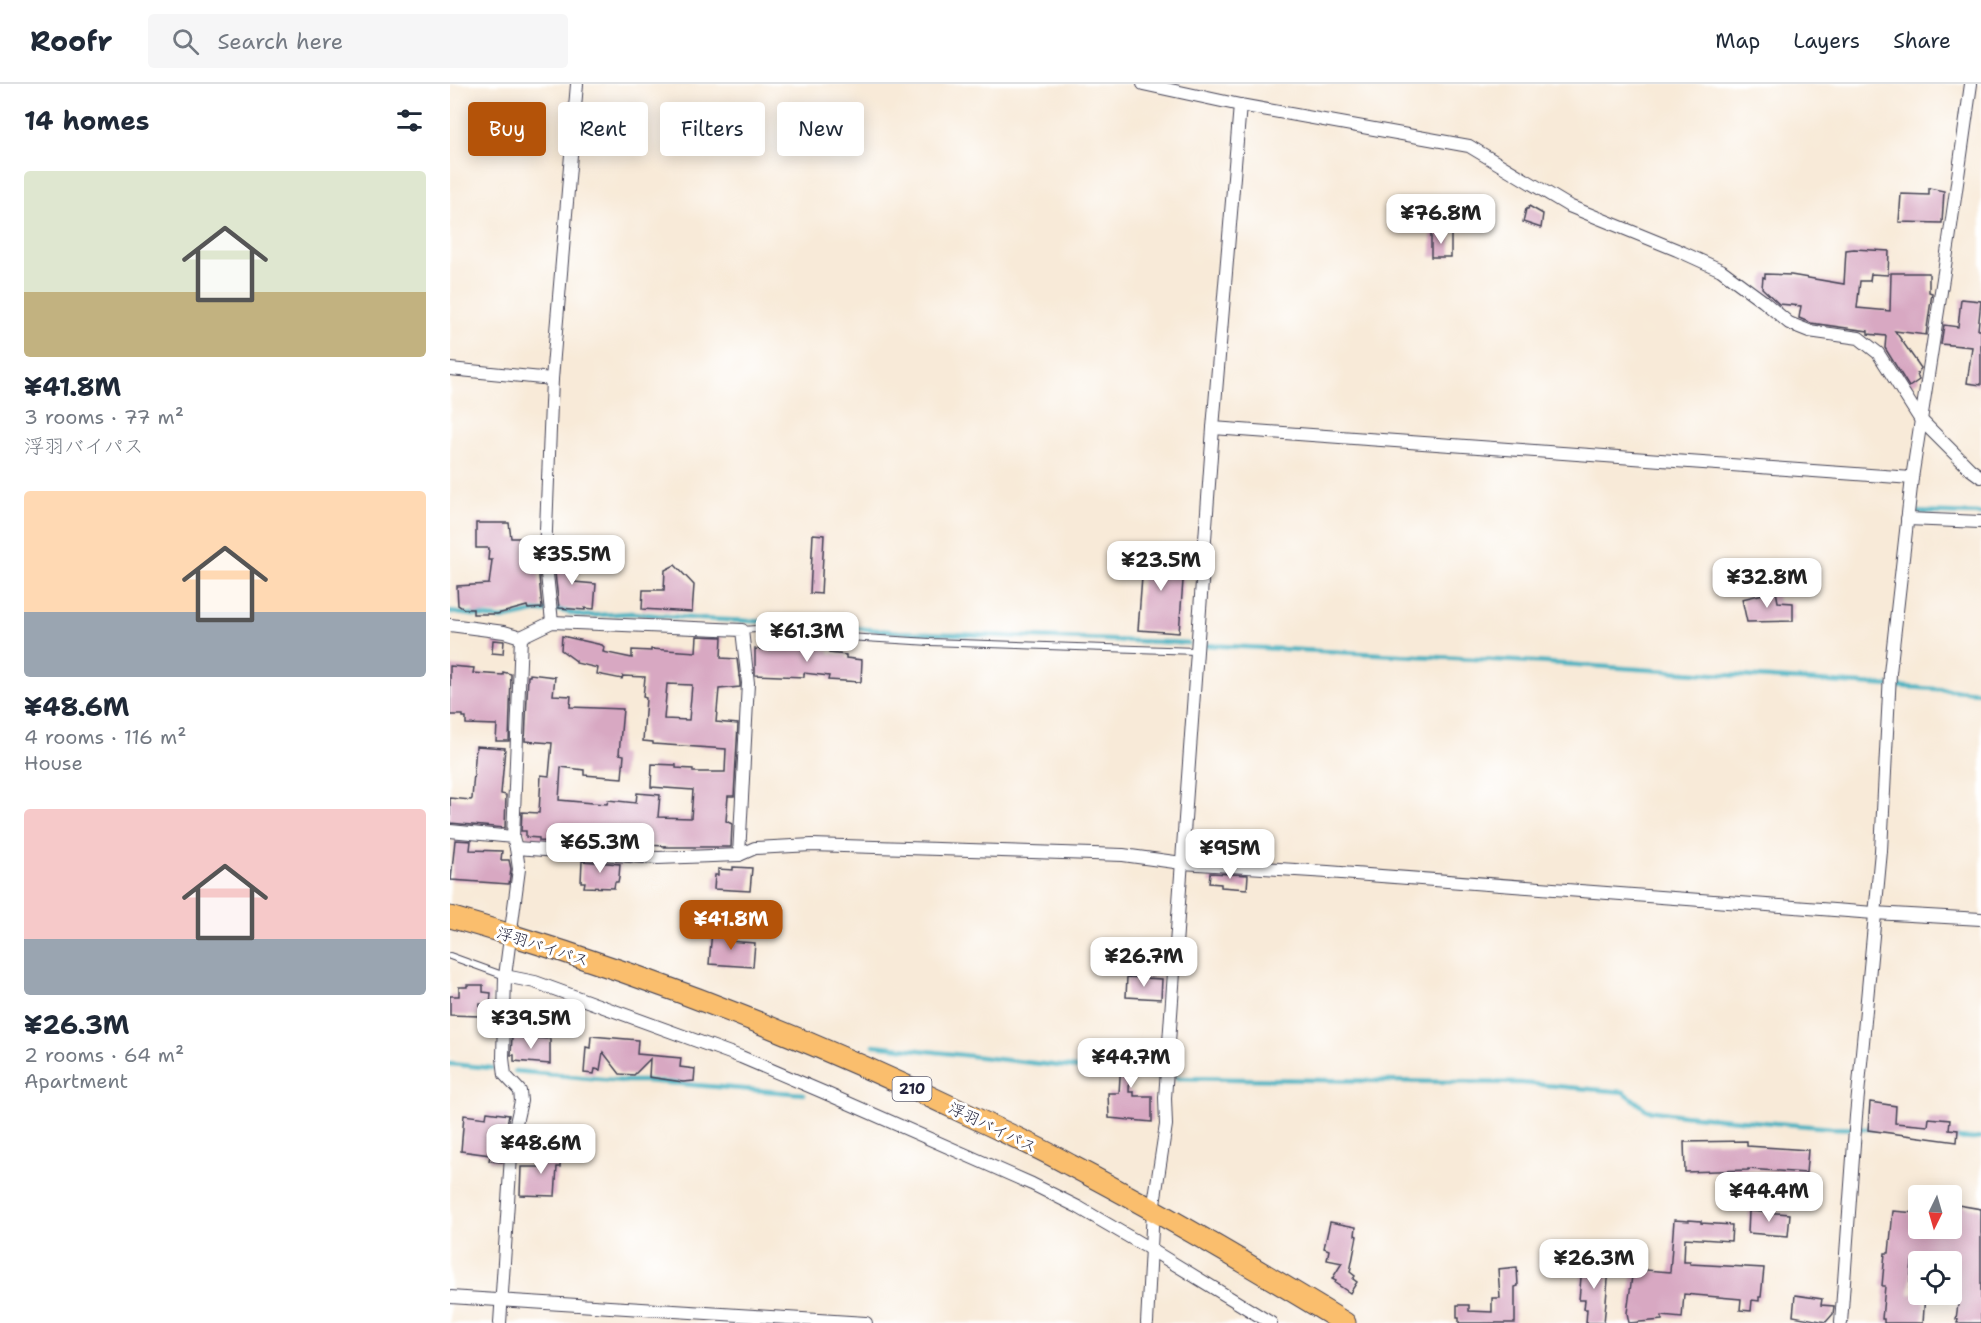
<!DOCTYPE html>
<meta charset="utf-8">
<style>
:root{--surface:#fff;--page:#f6f6f7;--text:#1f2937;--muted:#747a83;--line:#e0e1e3;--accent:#b45309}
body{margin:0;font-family:"Shantell Sans","Klee One",sans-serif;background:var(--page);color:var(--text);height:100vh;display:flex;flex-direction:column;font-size:22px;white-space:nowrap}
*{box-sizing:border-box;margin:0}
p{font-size:20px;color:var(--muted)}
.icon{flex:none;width:33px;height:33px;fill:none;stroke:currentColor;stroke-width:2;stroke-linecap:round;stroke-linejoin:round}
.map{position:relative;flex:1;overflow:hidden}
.sheet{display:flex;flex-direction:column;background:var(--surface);width:450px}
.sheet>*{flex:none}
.banner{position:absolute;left:18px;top:18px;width:570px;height:54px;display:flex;gap:12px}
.needle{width:39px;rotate:185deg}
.tools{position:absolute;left:1458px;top:1101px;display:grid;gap:12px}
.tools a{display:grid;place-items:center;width:54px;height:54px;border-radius:6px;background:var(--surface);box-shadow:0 3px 15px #0003;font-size:30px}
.price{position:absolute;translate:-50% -51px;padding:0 14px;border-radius:12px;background:#fff;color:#222;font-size:20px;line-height:39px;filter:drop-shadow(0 2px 3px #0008)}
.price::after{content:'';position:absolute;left:50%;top:36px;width:18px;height:14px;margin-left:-9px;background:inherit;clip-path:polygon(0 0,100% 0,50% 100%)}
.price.active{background:var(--accent);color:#fff}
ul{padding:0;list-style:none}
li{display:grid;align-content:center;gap:12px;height:318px;padding:0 24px}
li span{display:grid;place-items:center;height:186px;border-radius:6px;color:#555}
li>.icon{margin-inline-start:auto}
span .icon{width:108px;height:108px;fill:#fffc;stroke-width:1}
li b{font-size:26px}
h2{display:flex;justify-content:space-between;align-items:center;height:72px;padding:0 24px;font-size:26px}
.tag{padding:0 21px;border-radius:6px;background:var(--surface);box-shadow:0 3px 15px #0003;font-size:21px;line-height:54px}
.tag.active{background:var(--accent);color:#fff}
header{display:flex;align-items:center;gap:36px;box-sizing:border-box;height:84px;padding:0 30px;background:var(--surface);border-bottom:2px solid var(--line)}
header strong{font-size:28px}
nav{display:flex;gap:33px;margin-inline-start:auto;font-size:21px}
.search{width:420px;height:54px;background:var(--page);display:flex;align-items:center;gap:15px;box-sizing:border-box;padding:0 21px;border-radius:6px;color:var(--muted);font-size:22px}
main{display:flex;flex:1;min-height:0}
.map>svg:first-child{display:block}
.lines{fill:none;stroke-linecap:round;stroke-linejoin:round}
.stream{stroke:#43b0c0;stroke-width:4.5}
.building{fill:#d8a8c2;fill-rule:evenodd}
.service-casing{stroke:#424053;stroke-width:8}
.minor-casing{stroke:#424053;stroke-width:14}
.trunk-casing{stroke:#424053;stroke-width:23}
.service{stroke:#fff;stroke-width:6}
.minor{stroke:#fff;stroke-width:12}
.trunk{stroke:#fabe6d;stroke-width:21}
.labels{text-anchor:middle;stroke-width:6;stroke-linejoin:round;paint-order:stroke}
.shield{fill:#fff;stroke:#646476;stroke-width:1.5}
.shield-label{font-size:15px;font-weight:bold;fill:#22223b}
.street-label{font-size:16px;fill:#22223b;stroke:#fff}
</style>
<header>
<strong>Roofr</strong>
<div class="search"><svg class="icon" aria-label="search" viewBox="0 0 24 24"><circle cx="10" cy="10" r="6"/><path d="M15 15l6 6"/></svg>Search here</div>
<nav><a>Map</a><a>Layers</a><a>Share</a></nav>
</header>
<main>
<section class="sheet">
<h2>14 homes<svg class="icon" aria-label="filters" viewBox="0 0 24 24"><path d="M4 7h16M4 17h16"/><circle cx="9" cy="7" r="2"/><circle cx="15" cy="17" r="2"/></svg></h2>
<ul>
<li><span style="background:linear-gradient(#dfe7d0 65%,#c2b280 0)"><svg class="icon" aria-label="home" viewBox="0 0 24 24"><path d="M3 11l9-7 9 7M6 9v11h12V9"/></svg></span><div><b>¥41.8M</b><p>3 rooms · 77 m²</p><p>浮羽バイパス</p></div></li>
<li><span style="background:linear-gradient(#ffd9b3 65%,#9aa5b1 0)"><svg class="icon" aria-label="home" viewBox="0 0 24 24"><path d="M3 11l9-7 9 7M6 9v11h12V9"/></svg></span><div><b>¥48.6M</b><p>4 rooms · 116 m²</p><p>House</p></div></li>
<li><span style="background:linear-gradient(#f6c9c9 70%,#9aa5b1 0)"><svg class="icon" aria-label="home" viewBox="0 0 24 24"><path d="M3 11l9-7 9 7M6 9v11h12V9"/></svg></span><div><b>¥26.3M</b><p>2 rooms · 64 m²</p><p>Apartment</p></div></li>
</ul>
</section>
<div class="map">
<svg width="1531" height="1239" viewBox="0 0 1531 1239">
<rect width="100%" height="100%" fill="#fff"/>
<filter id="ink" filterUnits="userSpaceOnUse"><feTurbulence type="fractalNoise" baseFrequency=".0167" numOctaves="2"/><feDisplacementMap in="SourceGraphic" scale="12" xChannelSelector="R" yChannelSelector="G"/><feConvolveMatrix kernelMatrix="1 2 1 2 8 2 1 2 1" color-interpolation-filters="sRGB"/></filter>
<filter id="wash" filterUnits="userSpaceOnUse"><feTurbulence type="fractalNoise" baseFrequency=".008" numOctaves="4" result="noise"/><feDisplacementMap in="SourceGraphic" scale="24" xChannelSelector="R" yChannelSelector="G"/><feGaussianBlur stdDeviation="1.35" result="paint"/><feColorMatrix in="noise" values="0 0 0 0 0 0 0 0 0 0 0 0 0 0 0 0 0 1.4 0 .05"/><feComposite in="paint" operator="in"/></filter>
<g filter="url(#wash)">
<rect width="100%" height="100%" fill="#f8ead8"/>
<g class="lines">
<!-- stream -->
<g class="stream">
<path d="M1463 428 1531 430"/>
<path d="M0 528 52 535 84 528 108 526 133 532 181 529 252 535 350 539 449 548 738 559"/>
<path d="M755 561 1084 578 1531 608"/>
<path d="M424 961 707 993"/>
<path d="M0 980 42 984"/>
<path d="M65 987 173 997H195L354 1010"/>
<path d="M726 994 1071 999 1174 1008 1197 1026 1233 1031 1381 1044 1424 1045"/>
<path d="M1503 1054 1523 1055 1531 1054"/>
</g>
</g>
<g id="blocks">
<!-- building -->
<g class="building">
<path d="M1479 104 1494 107 1492 139 1449 138 1451 110 1479 111Z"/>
<path d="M1079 122 1093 130 1091 144 1073 138 1076 125H1078Z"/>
<path d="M1001 148V173H981V149Z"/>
<path d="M1404 165 1439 167 1438 191 1421 190 1420 197H1410L1407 224 1440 227 1441 189H1479V208L1482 209 1476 251 1445 247 1471 284 1467 290 1469 296 1459 303 1435 264 1436 252 1418 250V247L1361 239 1349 234 1351 222 1329 220 1312 204 1313 193 1315 194V190L1341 191 1394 200 1396 166Z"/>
<path d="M1511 215 1531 217 1528 246H1531V301L1517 299 1522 263 1491 260 1494 241 1508 243Z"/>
<path d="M26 439H59L61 454H87V472L92 524 78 525 77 522 47 530H23V525H14L8 521 7 502 39 500 42 476H38L39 464H26Z"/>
<path d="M363 450 374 451 371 510 360 509Z"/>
<path d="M694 467 735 471 729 549 688 546Z"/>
<path d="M123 470 124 498 146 500 144 525 135 524V526L109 524 103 471Z"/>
<path d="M225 481 244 501 242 528 192 525 193 506H214L215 486Z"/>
<path d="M1326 507 1328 518 1343 519V537L1297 538 1292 515Z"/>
<path d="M112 552 152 561 154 563 153 568 182 574V566L201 567V565L246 568 247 552 272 553 271 574 287 575 290 599V603L269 605 266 638 288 640 284 712H278L276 737 282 740 281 763H215L216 762 170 760V763L89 757V754L76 753V747H71L72 728 89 729 91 691 99 692 102 659 75 657 78 592H80V590L105 593 103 611 121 612 120 623 173 625 169 670 174 671 172 694 134 691V686L111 683 109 716 142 719 157 720 158 716 186 719 187 709 210 711 208 733 241 734 243 706 201 703 202 680 226 681V684L243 685V688H275L276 665 203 660V658L193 657 196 614 193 613 195 593 173 592 172 595 147 590 148 584 126 579V577L111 566ZM217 600 242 601 239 636 214 635Z"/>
<path d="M359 554 374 556 373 565 379 566V569L396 571V574L412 576 411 598 378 596 379 592 354 589V593L305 591V565L320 566V564L348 563 349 559 359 560Z"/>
<path d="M43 556 54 557 53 570 42 569Z"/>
<path d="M0 582 24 584 23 589 53 591V588L61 590 59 657H46L47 641 16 640V633H13V631H0Z"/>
<path d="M26 662 55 664 51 710 56 711 55 744 0 739V714L21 716 22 715Z"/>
<path d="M5 756 21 757 20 766 52 767 51 776H59L61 785 59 800 1 796Z"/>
<path d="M132 777 170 780 169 793 168 798H165L164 804 134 803 135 798H131Z"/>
<path d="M283 783 302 784 300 807 264 805 265 791H268V785L283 786Z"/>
<path d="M760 789 798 791 797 805 771 803V800L759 799Z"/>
<path d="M262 847 278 848V857L305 859 303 883 259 880Z"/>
<path d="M677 893 712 895 711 915 676 913Z"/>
<path d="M17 901H33V908L41 909 40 921 30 920V932L0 931V912H9V903H17Z"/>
<path d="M141 952 188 956 187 970 231 974 230 983 245 985 244 997 233 998 199 993 200 975 184 991 170 990 153 968 150 986 145 985 144 990 134 989 136 963 140 964Z"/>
<path d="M62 953 100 955V980L64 977V971H61Z"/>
<path d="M672 961 681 962V967L703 968 702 985 680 983 679 1008H684V1012H702V1038L659 1034 658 1009H669Z"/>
<path d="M1420 1018 1446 1022 1445 1039 1478 1042 1479 1034 1500 1036 1499 1045 1508 1046 1507 1058 1418 1046Z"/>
<path d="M37 1028 59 1031 54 1056 52 1078 39 1077 40 1071 11 1067 14 1031 36 1034Z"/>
<path d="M1297 1057V1062L1358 1066 1356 1089 1298 1085V1086L1235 1088 1234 1058Z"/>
<path d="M90 1065 111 1066 110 1083H107L105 1112 70 1111 71 1083H90Z"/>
<path d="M1502 1120 1531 1125V1239H1507L1508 1235H1506L1509 1213 1502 1211V1178H1462L1459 1210H1475L1473 1239H1434V1235H1432L1435 1202H1432L1435 1169H1439L1443 1127 1466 1129 1464 1144H1502Z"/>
<path d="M1299 1127 1340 1130 1338 1152 1298 1149Z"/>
<path d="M1224 1136 1239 1137V1136L1251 1137V1139L1282 1141 1281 1157 1235 1154 1234 1178H1240V1180L1314 1184 1311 1213H1309V1217L1302 1216 1301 1227 1290 1226 1291 1215 1234 1210 1232 1234 1212 1232V1236L1179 1239 1177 1229 1183 1185 1220 1188Z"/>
<path d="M880 1138 906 1143 905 1151 907 1152 900 1188 905 1192 903 1195 907 1198 900 1209 885 1199 886 1197 882 1195 892 1179 877 1176 879 1166 874 1164Z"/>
<path d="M1135 1177 1157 1179V1184L1159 1185 1154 1239H1136L1137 1225H1134L1135 1216H1129L1132 1182H1135Z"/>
<path d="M1067 1183 1068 1202 1065 1203V1239H1009V1234H1007V1221H1019V1227L1042 1228V1214H1050L1048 1185Z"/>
<path d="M1345 1211 1372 1215 1371 1221 1384 1222 1383 1230 1376 1238 1343 1232Z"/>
</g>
</g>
</g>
<g filter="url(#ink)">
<use href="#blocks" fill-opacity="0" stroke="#424053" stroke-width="1.5"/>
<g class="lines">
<!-- service casing -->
<g class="service-casing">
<g id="service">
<path d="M292 546 322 544 398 553 480 558 746 567"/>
<path d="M0 872 55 892"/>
</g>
</g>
<!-- minor casing -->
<g class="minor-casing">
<g id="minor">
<path d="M693 0 790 21 1019 62 1119 122 1227 166 1271 186 1313 217 1339 239 1359 247 1409 254 1428 269 1470 335 1520 385 1531 393"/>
<path d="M0 285 102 295"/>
<path d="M763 344 1462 394"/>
<path d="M1457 435 1531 438"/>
<path d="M102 538 95 471 102 295 127 0"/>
<path d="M0 541 54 548 71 553 102 538 292 546 298 599 289 771"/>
<path d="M0 747 63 753"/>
<path d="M66 764 208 774 289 771 305 764 362 761 673 771 732 779 878 788 1424 829 1531 835"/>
<path d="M55 892 85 898 291 973 373 1008 582 1100 628 1123 700 1165 821 1239"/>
<path d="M0 1213 416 1239"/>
<path d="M50 1239 62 1057 71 1017 70 1007 55 991 53 974 55 892 69 785 66 764 63 753 71 553"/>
<path d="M697 1239 703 1126 716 1041 715 1014 763 344 790 21"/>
<path d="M1391 1239 1406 1032 1431 767 1440 589 1462 394 1499 156 1521 0"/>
</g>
</g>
<!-- trunk casing -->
<g class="trunk-casing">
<path id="trunk" d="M0 833C181 884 357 953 527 1035 558 1050 590 1064 620 1081 714 1130 805 1184 895 1239"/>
</g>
<!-- service -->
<use href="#service" class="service"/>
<!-- minor -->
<use href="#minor" class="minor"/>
<!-- trunk -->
<use href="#trunk" class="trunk"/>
</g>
</g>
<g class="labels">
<!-- shield labels -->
<rect class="shield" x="442.5" y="993" width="39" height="24" rx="4.5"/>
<g class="shield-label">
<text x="462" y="1010">210</text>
</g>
<!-- street labels -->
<g class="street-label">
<text transform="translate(93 862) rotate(18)" y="6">浮羽バイパス</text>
<text transform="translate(543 1043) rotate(26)" y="6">浮羽バイパス</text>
</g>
</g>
</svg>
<div class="tools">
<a><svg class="needle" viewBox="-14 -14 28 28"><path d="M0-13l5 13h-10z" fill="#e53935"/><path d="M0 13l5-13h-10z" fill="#747a83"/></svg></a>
<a><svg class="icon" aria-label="locate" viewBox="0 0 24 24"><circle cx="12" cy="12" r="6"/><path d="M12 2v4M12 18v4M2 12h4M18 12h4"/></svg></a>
</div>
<b class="price" style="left:991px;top:161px">¥76.8M</b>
<b class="price" style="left:122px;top:502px">¥35.5M</b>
<b class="price" style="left:711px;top:508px">¥23.5M</b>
<b class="price" style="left:1317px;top:525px">¥32.8M</b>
<b class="price" style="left:357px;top:579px">¥61.3M</b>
<b class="price" style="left:150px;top:790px">¥65.3M</b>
<b class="price" style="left:780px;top:796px">¥95M</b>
<b class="price active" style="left:281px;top:867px">¥41.8M</b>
<b class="price" style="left:694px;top:904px">¥26.7M</b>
<b class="price" style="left:81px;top:966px">¥39.5M</b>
<b class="price" style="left:681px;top:1005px">¥44.7M</b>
<b class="price" style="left:91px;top:1091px">¥48.6M</b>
<b class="price" style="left:1319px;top:1139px">¥44.4M</b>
<b class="price" style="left:1144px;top:1206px">¥26.3M</b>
<div class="banner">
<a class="tag active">Buy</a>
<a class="tag">Rent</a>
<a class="tag">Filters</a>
<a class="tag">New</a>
</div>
</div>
</main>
